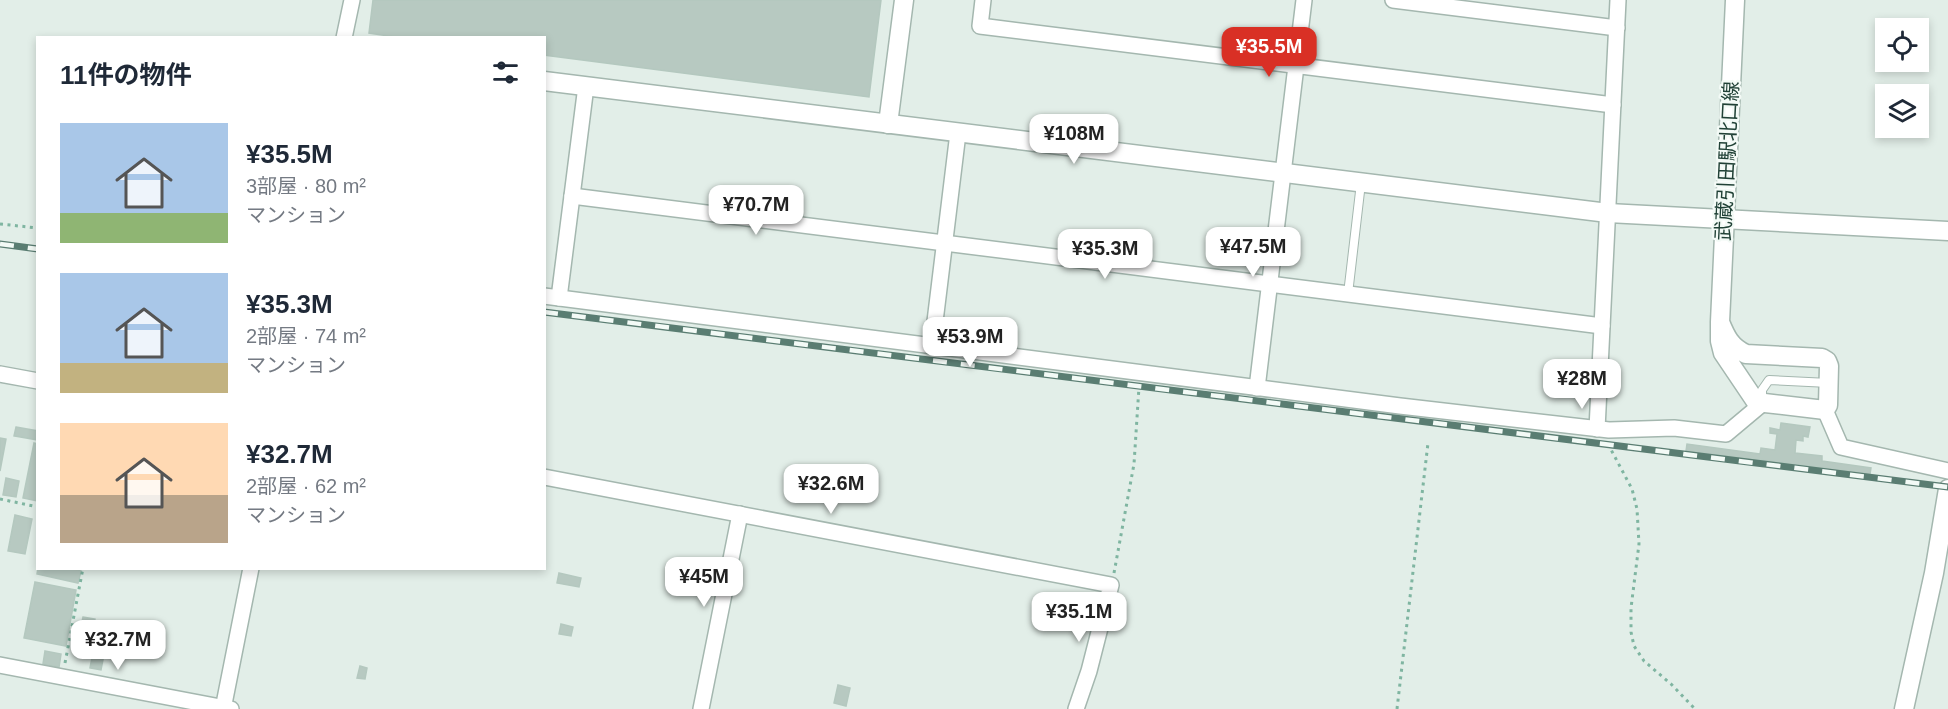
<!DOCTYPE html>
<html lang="ja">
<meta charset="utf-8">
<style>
:root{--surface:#fff;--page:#f2f2f3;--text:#1f2937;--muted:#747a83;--accent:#d93025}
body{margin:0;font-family:Arial,"Noto Sans JP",sans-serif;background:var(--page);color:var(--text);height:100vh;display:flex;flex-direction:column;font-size:22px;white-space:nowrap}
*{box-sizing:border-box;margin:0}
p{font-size:20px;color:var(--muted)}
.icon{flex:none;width:33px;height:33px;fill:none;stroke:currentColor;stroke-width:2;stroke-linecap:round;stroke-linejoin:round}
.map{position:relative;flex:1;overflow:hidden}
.sheet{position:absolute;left:36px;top:36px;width:510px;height:534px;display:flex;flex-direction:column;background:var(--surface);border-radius:0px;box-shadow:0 3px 9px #0003}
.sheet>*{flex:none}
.tools{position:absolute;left:1875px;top:18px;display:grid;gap:12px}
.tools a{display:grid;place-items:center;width:54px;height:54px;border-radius:0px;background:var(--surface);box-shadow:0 3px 9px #0003;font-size:30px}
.price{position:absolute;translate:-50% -51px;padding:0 14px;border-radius:12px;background:#fff;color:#222;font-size:20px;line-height:39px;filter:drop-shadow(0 2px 3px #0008)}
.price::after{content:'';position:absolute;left:50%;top:36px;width:18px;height:14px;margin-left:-9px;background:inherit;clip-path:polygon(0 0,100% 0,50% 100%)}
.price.active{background:var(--accent);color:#fff}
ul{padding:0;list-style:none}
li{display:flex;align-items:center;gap:18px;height:150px;padding:0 24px}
li span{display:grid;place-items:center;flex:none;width:168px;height:120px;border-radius:0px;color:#555}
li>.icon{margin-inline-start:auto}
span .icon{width:72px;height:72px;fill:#fffc;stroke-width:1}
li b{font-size:26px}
h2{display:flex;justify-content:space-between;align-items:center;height:72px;padding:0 24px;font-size:26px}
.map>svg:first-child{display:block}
.building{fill:#b7c9c1;stroke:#b4c8bf;stroke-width:1.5}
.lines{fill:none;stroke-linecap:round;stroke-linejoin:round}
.service-casing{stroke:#a4b7af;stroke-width:10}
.minor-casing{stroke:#a4b7af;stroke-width:18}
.tertiary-casing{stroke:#a4b7af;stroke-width:21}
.path{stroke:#7fb5a1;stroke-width:3;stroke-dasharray:3 4.5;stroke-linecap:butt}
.service{stroke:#fff;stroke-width:8}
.minor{stroke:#fff;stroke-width:15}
.tertiary{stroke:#fff;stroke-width:18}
.rail-casing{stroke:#5a7d72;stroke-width:7}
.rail{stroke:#f3faf6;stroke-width:4.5;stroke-dasharray:14;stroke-linecap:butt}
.labels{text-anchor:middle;stroke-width:4.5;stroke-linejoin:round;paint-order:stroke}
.street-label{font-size:20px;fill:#204136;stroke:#f3faf6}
</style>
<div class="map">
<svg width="1948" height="709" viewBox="0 0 1948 709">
<rect width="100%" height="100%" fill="#e2eee8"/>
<!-- building -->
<g class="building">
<path d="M373 0H881L869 97 544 55V38H402L369 33Z"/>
<path d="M1781 423 1810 427 1808 437 1803 436V441L1796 440 1795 453 1822 456V461L1871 468 1870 474 1686 451 1687 444 1760 454 1761 448 1775 450 1777 434 1770 433V428L1780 430Z"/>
<path d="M16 427 38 431V440L14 436Z"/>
<path d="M0 438 6 439 0 471Z"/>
<path d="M34 443 38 444V501L23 498Z"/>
<path d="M6 478 19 481 16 497 3 495Z"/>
<path d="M15 515 32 519 25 554 8 551Z"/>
<path d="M38 568H70L81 571 78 583 37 574Z"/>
<path d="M559 573 581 578 579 587 557 583Z"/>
<path d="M35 582 76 590 66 646 24 638Z"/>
<path d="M83 617 95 619 89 648 77 646Z"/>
<path d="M99 621 110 623 101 670 90 668Z"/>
<path d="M561 624 573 627 571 636 559 634Z"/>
<path d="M45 651 61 654 59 667 43 664Z"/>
<path d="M360 666 367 668 365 679 357 678Z"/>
<path d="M838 685 850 688 846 706 834 703Z"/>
</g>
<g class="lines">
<!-- service casing -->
<g class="service-casing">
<g id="service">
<path d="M1348 294 1361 183"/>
<path d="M1762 401V390L1769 380 1829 383"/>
</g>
</g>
<!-- minor casing -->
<g class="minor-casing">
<g id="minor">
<path d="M983 0 980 26 1613 105"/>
<path d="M1393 0 1617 28"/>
<path d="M344 38 352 0"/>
<path d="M572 196 1602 326"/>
<path d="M544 296 1400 406 1609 430 1674 428 1726 434 1763 403"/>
<path d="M559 298 586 86"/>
<path d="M932 346 958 133"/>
<path d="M0 374 38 381"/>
<path d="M1257 388 1304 0"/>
<path d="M1825 410 1841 447 1948 471"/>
<path d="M1597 429 1618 0"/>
<path d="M544 477 1111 585 1089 671 1076 709"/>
<path d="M0 665 231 709"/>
<path d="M223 709 251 568"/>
<path d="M701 709 740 514"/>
</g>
</g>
<!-- tertiary casing -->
<g class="tertiary-casing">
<g id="tertiary">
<path d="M544 81 1608 213 1948 231"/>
<path d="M888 124 904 0"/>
<path d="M1720 322C1726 337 1731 347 1746 354L1822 358 1827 361 1829 366 1828 405 1825 410 1756 402 1723 353 1720 341V322L1735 0"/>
<path d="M1904 709 1934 573 1948 489"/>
</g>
</g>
<!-- path -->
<g class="path">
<path d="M0 224 38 228"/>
<path d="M1608 444 1632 489 1637 509 1639 544 1631 608V632L1634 646 1644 661 1671 684 1695 709"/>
<path d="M0 499 38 507"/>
<path d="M1114 573 1134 464 1139 387"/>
<path d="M65 663 83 568"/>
<path d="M1397 709 1428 443"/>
</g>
<!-- service -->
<use href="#service" class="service"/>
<!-- minor -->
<use href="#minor" class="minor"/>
<!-- tertiary -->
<use href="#tertiary" class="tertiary"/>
<!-- rail casing -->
<g class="rail-casing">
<g id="rail">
<path d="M0 244 38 249"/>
<path d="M544 312 1948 487"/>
</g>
</g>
<!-- rail -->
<use href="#rail" class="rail"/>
</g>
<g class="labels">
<!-- street labels -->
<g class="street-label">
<text transform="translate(1727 161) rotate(-87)" y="7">武蔵引田駅北口線</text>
</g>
</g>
</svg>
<div class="tools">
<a><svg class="icon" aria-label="locate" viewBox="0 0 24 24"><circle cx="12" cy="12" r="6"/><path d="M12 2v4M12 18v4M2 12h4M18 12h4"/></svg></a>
<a><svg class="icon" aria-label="layers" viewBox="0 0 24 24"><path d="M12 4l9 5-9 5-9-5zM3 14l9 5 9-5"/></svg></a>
</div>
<b class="price active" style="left:1269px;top:78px">¥35.5M</b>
<b class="price" style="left:1074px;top:165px">¥108M</b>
<b class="price" style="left:756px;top:236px">¥70.7M</b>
<b class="price" style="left:1253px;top:278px">¥47.5M</b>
<b class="price" style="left:1105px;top:280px">¥35.3M</b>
<b class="price" style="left:970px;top:368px">¥53.9M</b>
<b class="price" style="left:1582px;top:410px">¥28M</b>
<b class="price" style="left:831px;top:515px">¥32.6M</b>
<b class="price" style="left:704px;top:608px">¥45M</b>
<b class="price" style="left:1079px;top:643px">¥35.1M</b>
<b class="price" style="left:118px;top:671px">¥32.7M</b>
<section class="sheet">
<h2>11件の物件<svg class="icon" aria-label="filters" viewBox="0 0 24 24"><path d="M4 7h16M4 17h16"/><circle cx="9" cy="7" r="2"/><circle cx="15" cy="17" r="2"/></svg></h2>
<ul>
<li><span style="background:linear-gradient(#a9c7e8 75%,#8fb573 0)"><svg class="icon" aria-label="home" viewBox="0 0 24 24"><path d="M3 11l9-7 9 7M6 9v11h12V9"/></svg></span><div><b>¥35.5M</b><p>3部屋 · 80 m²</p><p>マンション</p></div></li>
<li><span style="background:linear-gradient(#a9c7e8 75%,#c2b280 0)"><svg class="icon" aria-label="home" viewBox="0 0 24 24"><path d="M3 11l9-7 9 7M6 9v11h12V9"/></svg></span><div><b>¥35.3M</b><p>2部屋 · 74 m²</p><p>マンション</p></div></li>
<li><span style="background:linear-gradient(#ffd9b3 60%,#b9a48a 0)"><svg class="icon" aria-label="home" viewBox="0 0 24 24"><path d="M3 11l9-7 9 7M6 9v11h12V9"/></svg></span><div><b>¥32.7M</b><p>2部屋 · 62 m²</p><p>マンション</p></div></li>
</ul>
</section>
</div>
